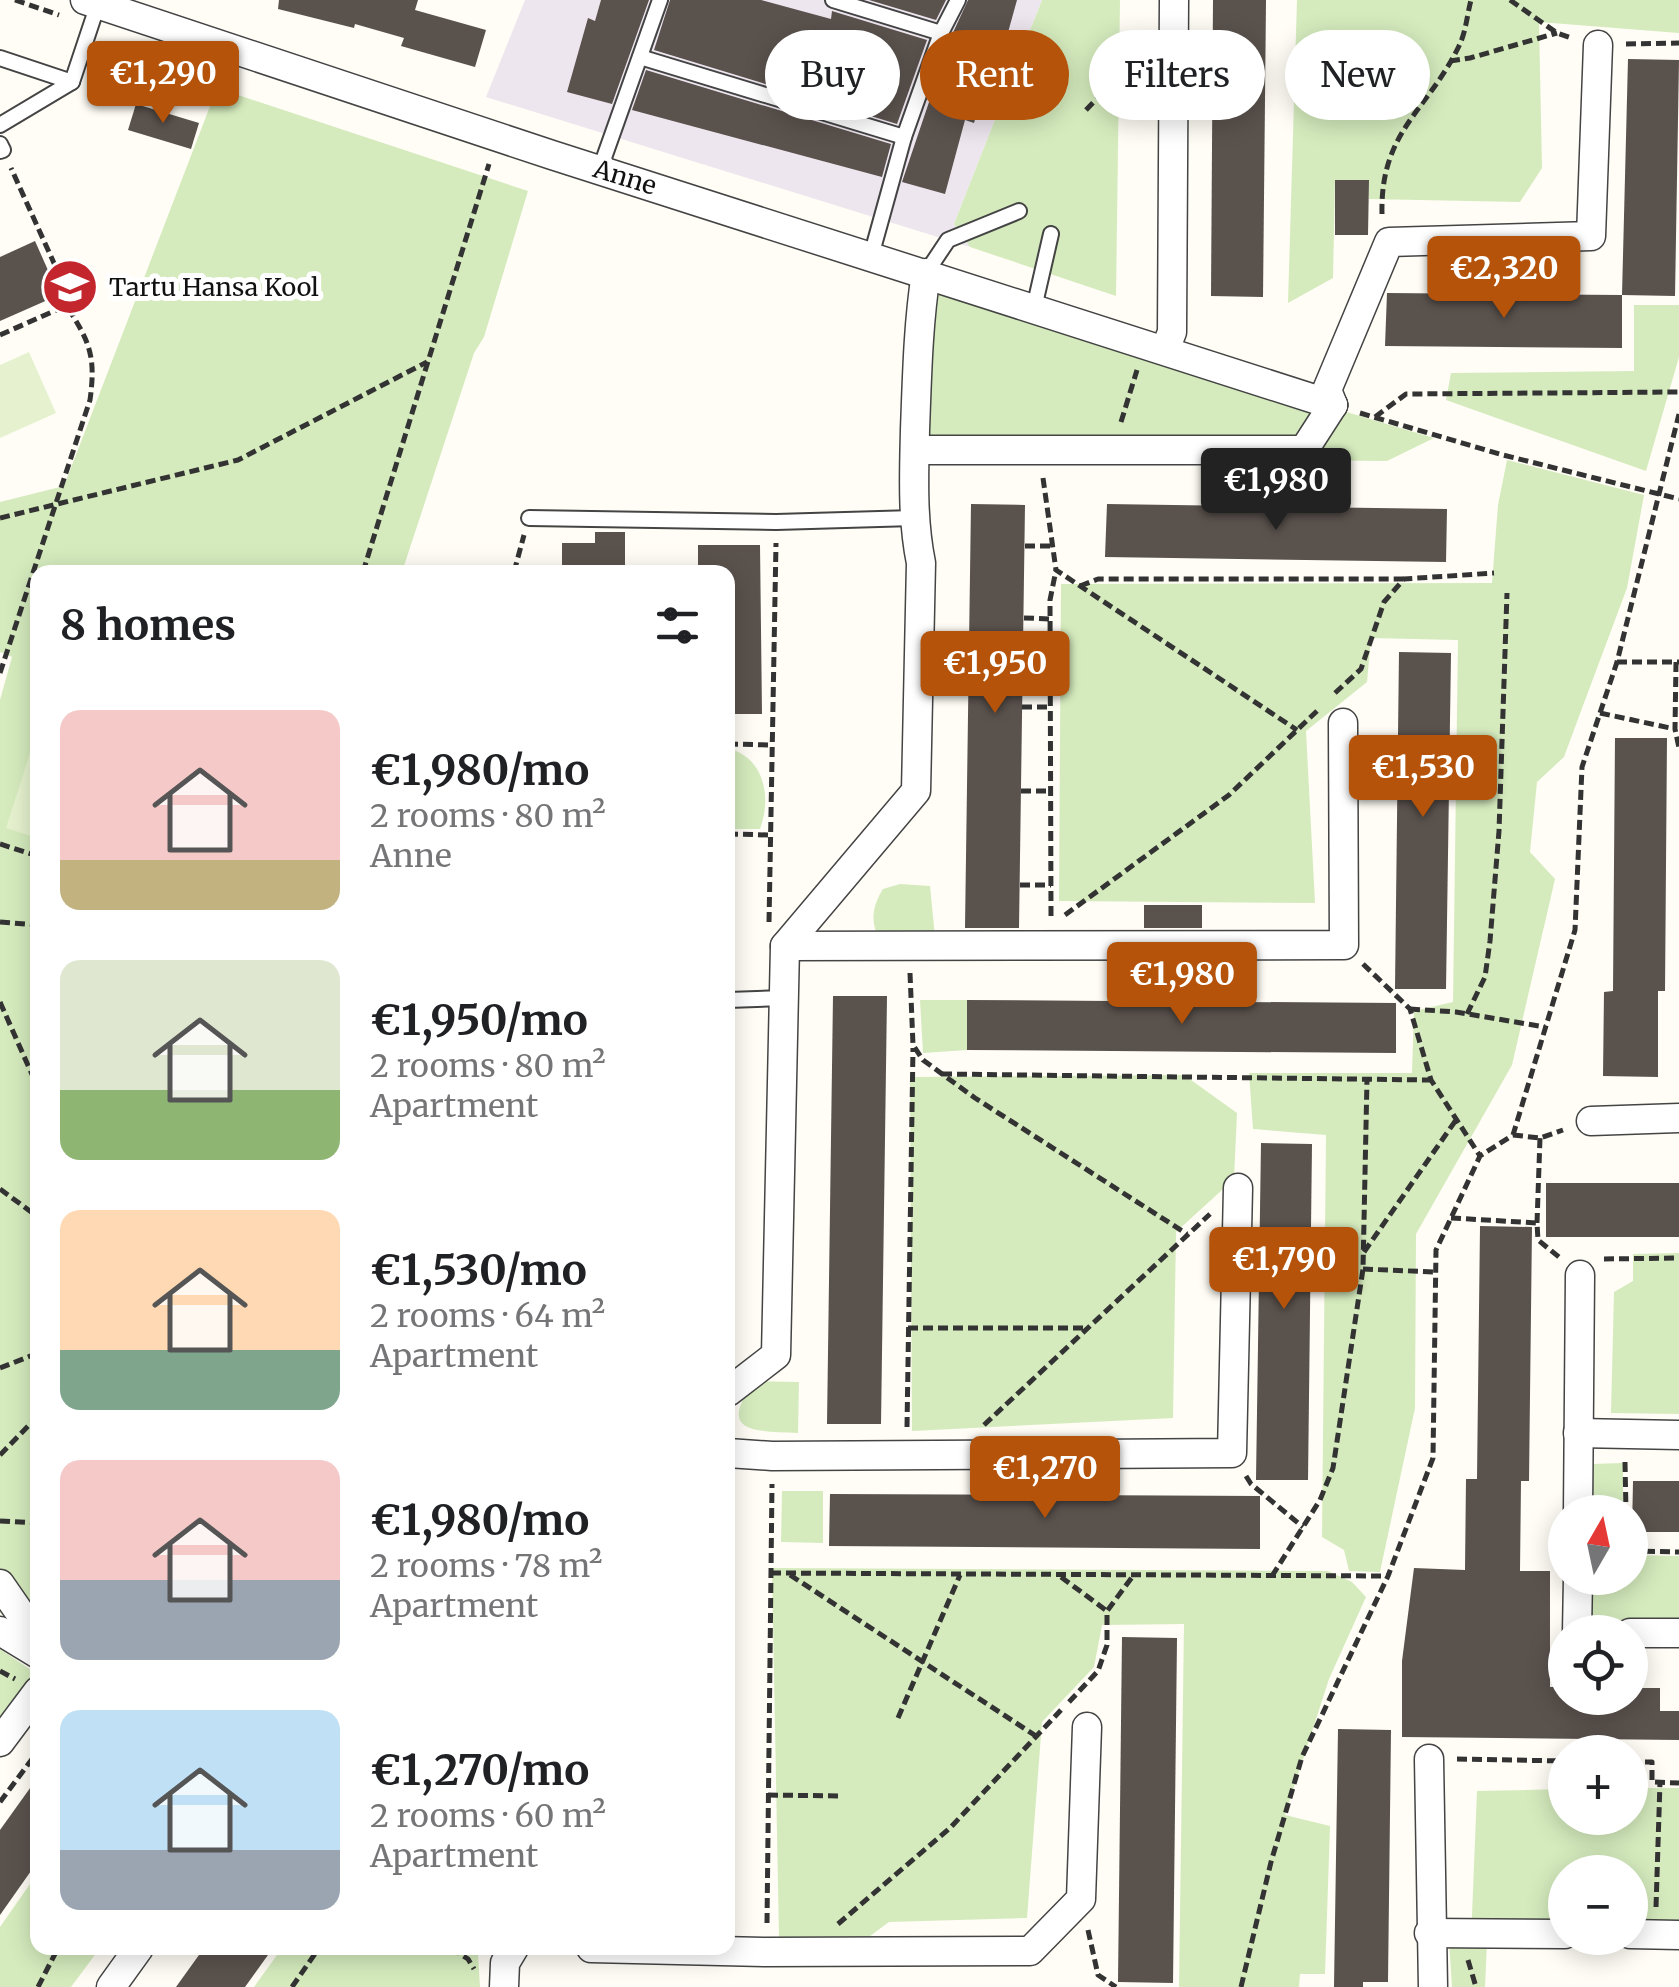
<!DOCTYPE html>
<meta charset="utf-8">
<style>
:root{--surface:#fff;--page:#f6f6f6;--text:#202124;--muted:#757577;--accent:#b45309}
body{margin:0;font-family:Merriweather,serif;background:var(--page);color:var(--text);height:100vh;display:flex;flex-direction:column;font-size:38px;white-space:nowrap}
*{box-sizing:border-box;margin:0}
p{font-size:32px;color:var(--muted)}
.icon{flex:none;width:55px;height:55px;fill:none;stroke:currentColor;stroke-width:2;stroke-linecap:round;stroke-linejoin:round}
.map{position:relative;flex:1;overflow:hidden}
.sheet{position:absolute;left:30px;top:565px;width:705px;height:1390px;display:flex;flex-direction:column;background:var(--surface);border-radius:20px;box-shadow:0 5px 25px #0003}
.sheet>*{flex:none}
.banner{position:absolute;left:765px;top:30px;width:762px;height:90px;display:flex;gap:20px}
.needle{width:65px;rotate:9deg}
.buttons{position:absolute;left:1548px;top:1495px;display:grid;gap:20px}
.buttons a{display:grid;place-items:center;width:100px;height:100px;border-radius:50%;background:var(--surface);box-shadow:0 5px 25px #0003;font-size:50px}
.price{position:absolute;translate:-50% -85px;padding:0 22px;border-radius:10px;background:var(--accent);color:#fff;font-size:32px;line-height:65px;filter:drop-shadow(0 2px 5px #0008)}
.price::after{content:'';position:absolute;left:50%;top:60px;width:30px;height:22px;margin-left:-15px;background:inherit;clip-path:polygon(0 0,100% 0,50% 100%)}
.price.on{background:#222;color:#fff}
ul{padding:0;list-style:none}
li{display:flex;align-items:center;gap:30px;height:250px;padding:0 30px}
li span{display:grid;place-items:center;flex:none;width:280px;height:200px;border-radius:20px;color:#555}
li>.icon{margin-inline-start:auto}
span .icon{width:120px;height:120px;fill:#fffc;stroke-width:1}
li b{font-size:42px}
h2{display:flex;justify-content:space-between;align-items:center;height:120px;padding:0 30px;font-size:42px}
.chip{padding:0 35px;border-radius:45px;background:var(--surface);box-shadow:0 5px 25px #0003;font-size:35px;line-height:90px}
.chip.on{background:var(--accent);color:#fff}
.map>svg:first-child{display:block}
.industrial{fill:#eee6ef}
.green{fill:#d5ebbd;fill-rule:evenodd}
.pitch{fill:#e6f2cf}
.building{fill:#5a524d}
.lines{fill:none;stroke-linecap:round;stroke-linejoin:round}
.lane-casing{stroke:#444;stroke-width:18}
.street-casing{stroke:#444;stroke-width:31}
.path{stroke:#333;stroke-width:5;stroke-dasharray:10 5;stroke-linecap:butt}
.lane{stroke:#fff;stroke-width:14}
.street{stroke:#fff;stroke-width:28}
.labels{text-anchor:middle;stroke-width:10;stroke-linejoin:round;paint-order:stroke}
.street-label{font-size:25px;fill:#111;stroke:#fff}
.poi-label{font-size:25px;fill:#111;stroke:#fff;text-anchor:start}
</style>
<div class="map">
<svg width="1679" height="1987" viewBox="0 0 1679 1987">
<rect width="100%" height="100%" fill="#fffdf5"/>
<!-- industrial -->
<path class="industrial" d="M525 0H1042L954 224 970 247 486 97Z"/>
<!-- green -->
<g class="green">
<path d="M1042 0H1120L1116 296 970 247 954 224Z"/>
<path d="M1297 0H1679V33L1539 22 1542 168 1520 202 1369 199V180H1335L1333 278 1288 303Z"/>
<path d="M217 88 528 191 484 337 474 353 402 572H38L37 1636 0 1613V700L12 657 0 652V502L64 486Z"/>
<path d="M916 284 1370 419 1434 438 1387 461 916 457Z"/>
<path d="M1634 305H1679V357L1646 471 1446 400 1451 373 1634 371Z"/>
<path d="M1507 460 1644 495 1627 588 1581 711 1564 757 1537 782 1530 852 1555 879 1512 1065 1416 1234 1415 1408 1380 1572 1349 1571 1344 1550 1322 1537 1326 1135 1253 1129 1249 1073H1412L1414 1011 1453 1002 1458 640 1371 638 1367 682 1306 731 1315 903 1059 901 1061 584 1492 583 1498 505Z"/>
<path d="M728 748C764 758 772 796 760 829H728Z"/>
<path d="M900 884 930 886 935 937 877 934C870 918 874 903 883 889Z"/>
<path d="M920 1000H967V1050L923 1053Z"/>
<path d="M1184 1075 1237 1113 1234 1179 1176 1232 1173 1418 912 1431 910 1077Z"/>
<path d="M1679 1253V1414L1611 1413 1614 1292 1633 1281V1254Z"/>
<path d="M755 1381 799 1382 798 1433C754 1431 716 1433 755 1381Z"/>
<path d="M1623 1463V1512H1591V1464Z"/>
<path d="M782 1491H823V1543L781 1542Z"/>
<path d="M1630 1555 1679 1556V1622H1592V1578H1630Z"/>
<path d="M772 1568 1328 1571 1352 1582 1366 1597 1329 1679 1285 1815 1330 1826 1325 1974H1300L1299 1987H1179L1184 1624 1102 1625 1094 1667 1042 1722 1027 1918 889 1922 866 1939 779 1938Z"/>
<path d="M0 1649 34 1672 0 1719Z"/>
<path d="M1630 1788H1679V1942L1487 1941 1485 1987H1452L1449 1941 1471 1940 1477 1791 1565 1789V1818H1630ZM1565 1872H1630V1938H1565Z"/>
<path d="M37 1874 38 1948H100L71 1987H0V1927Z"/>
<path d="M282 1948H468L478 1954 480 1987H254Z"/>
</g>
<!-- pitch -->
<g class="pitch">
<path d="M29 352 56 413 0 438V365Z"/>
<path d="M37 731V838L6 828Z"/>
</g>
<!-- building -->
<g class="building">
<path d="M279 0H418L415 10 486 30 475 67 401 46 404 38 355 24 354 28 278 9Z"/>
<path d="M601 0H649L612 104 567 92 588 18 595 21Z"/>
<path d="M670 0H761L831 19 832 11 927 40 897 124 654 50Z"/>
<path d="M869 0H946L936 20Z"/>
<path d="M968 0H1017L1007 36 1000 34 974 123 965 120 945 194 902 182 951 37Z"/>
<path d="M1213 0H1266L1263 297 1211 296Z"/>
<path d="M1628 59 1679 60 1675 296 1622 295Z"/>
<path d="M646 70 891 144 882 177 632 110Z"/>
<path d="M136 104 199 123 191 149 128 130Z"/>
<path d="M1335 180H1369L1368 235H1335Z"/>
<path d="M35 241 59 295 0 321V257Z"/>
<path d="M1387 293 1622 295V348L1385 346Z"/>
<path d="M971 504 1025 505 1019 928H965Z"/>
<path d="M1107 504 1447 509 1446 562 1105 557Z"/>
<path d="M595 532H625V572H562V543H595Z"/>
<path d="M698 545H760L762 714H728V572H698Z"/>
<path d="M1399 652 1451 653 1446 989H1395Z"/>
<path d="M1615 738H1667L1665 991H1658V1077L1603 1076 1604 992 1613 991Z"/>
<rect x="1144" y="905" width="58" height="23"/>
<path d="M833 996H887L881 1424H827Z"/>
<path d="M967 1000 1396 1003V1053L967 1050Z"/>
<path d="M1261 1143 1312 1144 1308 1480H1256Z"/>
<rect x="1546" y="1183" width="133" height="54"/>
<path d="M1480 1226 1532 1227 1529 1481H1521L1520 1571H1550V1687H1565V1698H1630V1688H1660V1711H1679V1740L1402 1737V1661L1414 1568 1465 1570 1466 1479H1477Z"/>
<path d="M1633 1481H1679V1532H1632Z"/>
<path d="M830 1494 1260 1496V1549L829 1546Z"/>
<path d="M1122 1637 1177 1638 1173 1983 1118 1982Z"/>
<path d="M1338 1729 1391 1730 1388 1982H1363V1987H1334Z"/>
<path d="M38 1777V1861L0 1915V1830Z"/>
<path d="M204 1948H273L245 1987H176Z"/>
</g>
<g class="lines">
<!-- lane casing -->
<g class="lane-casing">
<g id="lane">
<path d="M833 0 941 33"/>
<path d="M640 57 904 137"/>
<path d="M0 58 72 82 98 4"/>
<path d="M0 125 72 82"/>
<path d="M0 144 3 150 0 151"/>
<path d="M600 169 660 0"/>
<path d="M871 256 904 137 941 33 958 0"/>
<path d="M926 273 948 240 1019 211"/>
<path d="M1034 308 1051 234"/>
<path d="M529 518 776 522 914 518"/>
<path d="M728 1000 784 998"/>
</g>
</g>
<!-- street casing -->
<g class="street-casing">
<g id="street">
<path d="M85 0 552 155 1333 405"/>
<path d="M1165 350 1172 332 1174 0"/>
<path d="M1333 405 1327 390 1389 242 1591 236 1598 45"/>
<path d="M915 450H1304L1333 405"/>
<path d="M785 946 1344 945 1343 723"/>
<path d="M1591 1121 1679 1118"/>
<path d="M728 1392 776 1355 785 946 916 791 921 563C912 519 914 474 915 430 917 377 918 325 926 273"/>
<path d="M1578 1433 1679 1435"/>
<path d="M728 1453 772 1456 1232 1453 1238 1188"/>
<path d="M1578 1512 1580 1275"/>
<path d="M0 1584 38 1639"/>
<path d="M0 1631 38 1654"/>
<path d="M1577 1632 1578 1578"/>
<path d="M1630 1633H1679"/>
<path d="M0 1742 38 1691"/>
<path d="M1429 1759 1433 1987"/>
<path d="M1429 1933 1565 1934"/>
<path d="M1630 1934 1679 1935"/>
<path d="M591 1948 766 1952 1030 1951 1081 1899 1087 1727"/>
<path d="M111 1987 139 1948"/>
<path d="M504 1987 505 1963 514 1948"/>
</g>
</g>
<!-- path -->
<g class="path">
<path d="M15 0 59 15"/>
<path d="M1510 0 1557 33 1571 38"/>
<path d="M1626 44 1679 43"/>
<path d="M1450 61 1470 58 1557 33"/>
<path d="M1086 110 1138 56 1145 55"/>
<path d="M1382 214C1380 131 1427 112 1459 46 1466 32 1467 15 1471 0"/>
<path d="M0 335 72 303 11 168"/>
<path d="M1360 413 1503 455 1679 499"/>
<path d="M1375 417 1406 394 1679 392"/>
<path d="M1121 422 1137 370"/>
<path d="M1043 478 1056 570 1297 730"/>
<path d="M0 518 238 460 427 362"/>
<path d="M1025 546H1052"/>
<path d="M363 572 489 164"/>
<path d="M514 572 524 535"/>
<path d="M1080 586 1098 579H1404"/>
<path d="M1024 618 1051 619"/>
<path d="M1617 662H1679"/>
<path d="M1676 662 1675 729 1679 748"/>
<path d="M0 673 90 400C96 356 90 342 66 305"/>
<path d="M1335 693 1361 669 1384 602 1404 579 1494 573"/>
<path d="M1022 707H1049"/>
<path d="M1600 713 1675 729"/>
<path d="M728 744 772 745"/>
<path d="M1021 791H1051"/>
<path d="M728 834 769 835"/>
<path d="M0 844 38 856"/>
<path d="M1020 885H1051"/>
<path d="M1065 915 1229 795 1317 711"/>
<path d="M1051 916 1050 600 1056 570"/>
<path d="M0 922 38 925"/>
<path d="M769 922 776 543"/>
<path d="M1363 964 1410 1009 1431 1080 1480 1156"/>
<path d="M910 973 913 1045 923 1060 975 1098 1187 1234"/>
<path d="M0 1002 38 1088"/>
<path d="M1410 1009 1456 1012 1545 1027"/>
<path d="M1467 1014 1485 977 1490 941 1499 831 1507 593"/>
<path d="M942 1074 1431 1080"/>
<path d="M1513 1135 1540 1138 1563 1130"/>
<path d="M0 1189 38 1217"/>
<path d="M1451 1218 1537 1223 1538 1240 1559 1257"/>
<path d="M1537 1223 1540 1138"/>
<path d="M1364 1252 1456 1120"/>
<path d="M1604 1259 1679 1258"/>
<path d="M1363 1269 1435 1272"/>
<path d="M908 1328H1085"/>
<path d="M0 1368 38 1353"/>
<path d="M984 1425 1210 1214"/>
<path d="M907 1427 913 1048"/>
<path d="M0 1455 38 1416"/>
<path d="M1625 1462 1626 1512"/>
<path d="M1246 1476 1251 1484 1303 1527"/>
<path d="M0 1521 38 1523"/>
<path d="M1630 1551 1679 1552"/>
<path d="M771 1573 1388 1576"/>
<path d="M790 1575 1036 1736"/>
<path d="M1272 1576 1320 1500 1333 1468 1363 1269 1367 1079"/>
<path d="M1061 1577 1107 1611"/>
<path d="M0 1671 15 1679"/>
<path d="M1069 1702 1098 1671 1107 1645V1611L1133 1576"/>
<path d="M898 1718 960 1575"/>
<path d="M1457 1759 1565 1761"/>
<path d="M1630 1762H1652V1782L1679 1783"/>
<path d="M768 1795 842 1796"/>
<path d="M0 1802 38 1751"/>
<path d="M1656 1907 1660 1782"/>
<path d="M767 1923 772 1484"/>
<path d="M838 1924 950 1828 1061 1710"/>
<path d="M1088 1930 1098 1975 1116 1987"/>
<path d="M451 1948 468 1959 474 1969"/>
<path d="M1468 1960 1476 1987"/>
<path d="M38 1987 58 1948"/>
<path d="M292 1987 319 1948"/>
<path d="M1241 1987 1271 1862 1302 1757 1388 1576 1433 1458 1436 1250 1480 1156 1513 1135 1575 930 1582 767 1617 662 1679 414"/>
</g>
<!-- lane -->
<use href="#lane" class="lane"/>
<!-- street -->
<use href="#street" class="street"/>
</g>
<!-- icons -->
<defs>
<g id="school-disc" transform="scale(2.875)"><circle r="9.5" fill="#c4262e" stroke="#fff"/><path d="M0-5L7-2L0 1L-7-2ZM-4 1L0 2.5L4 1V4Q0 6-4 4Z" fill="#fff"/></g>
</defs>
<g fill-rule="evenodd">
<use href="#school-disc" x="70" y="287"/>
</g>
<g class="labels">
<!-- street labels -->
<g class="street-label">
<text transform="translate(625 177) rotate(17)" y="9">Anne</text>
</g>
<!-- poi labels -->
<g class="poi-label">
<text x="109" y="296">Tartu Hansa Kool</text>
</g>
</g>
</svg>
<div class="buttons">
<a><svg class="needle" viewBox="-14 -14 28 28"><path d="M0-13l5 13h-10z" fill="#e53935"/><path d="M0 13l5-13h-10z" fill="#757577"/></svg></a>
<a><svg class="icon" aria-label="locate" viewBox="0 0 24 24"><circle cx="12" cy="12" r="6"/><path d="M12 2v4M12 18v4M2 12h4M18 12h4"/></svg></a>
<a>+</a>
<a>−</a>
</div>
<b class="price" style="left:163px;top:126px">€1,290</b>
<b class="price" style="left:1504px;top:321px">€2,320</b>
<b class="price on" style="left:1276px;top:533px">€1,980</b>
<b class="price" style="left:995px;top:716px">€1,950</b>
<b class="price" style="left:1423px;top:820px">€1,530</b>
<b class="price" style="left:1182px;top:1027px">€1,980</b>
<b class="price" style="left:1284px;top:1312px">€1,790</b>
<b class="price" style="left:1045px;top:1521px">€1,270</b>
<div class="banner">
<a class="chip">Buy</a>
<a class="chip on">Rent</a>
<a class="chip">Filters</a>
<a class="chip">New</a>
</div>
<section class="sheet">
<h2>8 homes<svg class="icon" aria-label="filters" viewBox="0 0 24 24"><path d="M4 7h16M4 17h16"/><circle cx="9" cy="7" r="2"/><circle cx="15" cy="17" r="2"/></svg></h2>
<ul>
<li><span style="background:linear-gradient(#f6c9c9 75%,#c2b280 0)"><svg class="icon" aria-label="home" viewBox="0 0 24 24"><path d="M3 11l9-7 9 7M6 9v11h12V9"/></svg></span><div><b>€1,980/mo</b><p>2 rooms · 80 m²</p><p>Anne</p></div></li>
<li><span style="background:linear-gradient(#dfe7d0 65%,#8fb573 0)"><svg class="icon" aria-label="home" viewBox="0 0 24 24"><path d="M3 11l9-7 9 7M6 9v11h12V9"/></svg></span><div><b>€1,950/mo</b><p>2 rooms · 80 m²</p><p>Apartment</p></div></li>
<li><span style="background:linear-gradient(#ffd9b3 70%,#7fa58c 0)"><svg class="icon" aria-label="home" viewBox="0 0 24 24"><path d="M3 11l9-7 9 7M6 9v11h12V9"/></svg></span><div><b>€1,530/mo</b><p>2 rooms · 64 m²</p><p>Apartment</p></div></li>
<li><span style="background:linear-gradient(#f6c9c9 60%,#9aa5b1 0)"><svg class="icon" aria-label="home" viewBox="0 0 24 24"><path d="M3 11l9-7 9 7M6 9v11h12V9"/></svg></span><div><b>€1,980/mo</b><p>2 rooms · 78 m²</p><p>Apartment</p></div></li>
<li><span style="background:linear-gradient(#bfe0f5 70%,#9aa5b1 0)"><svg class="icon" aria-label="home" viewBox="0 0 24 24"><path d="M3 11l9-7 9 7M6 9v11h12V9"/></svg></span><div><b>€1,270/mo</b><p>2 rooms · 60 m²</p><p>Apartment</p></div></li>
</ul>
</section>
</div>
